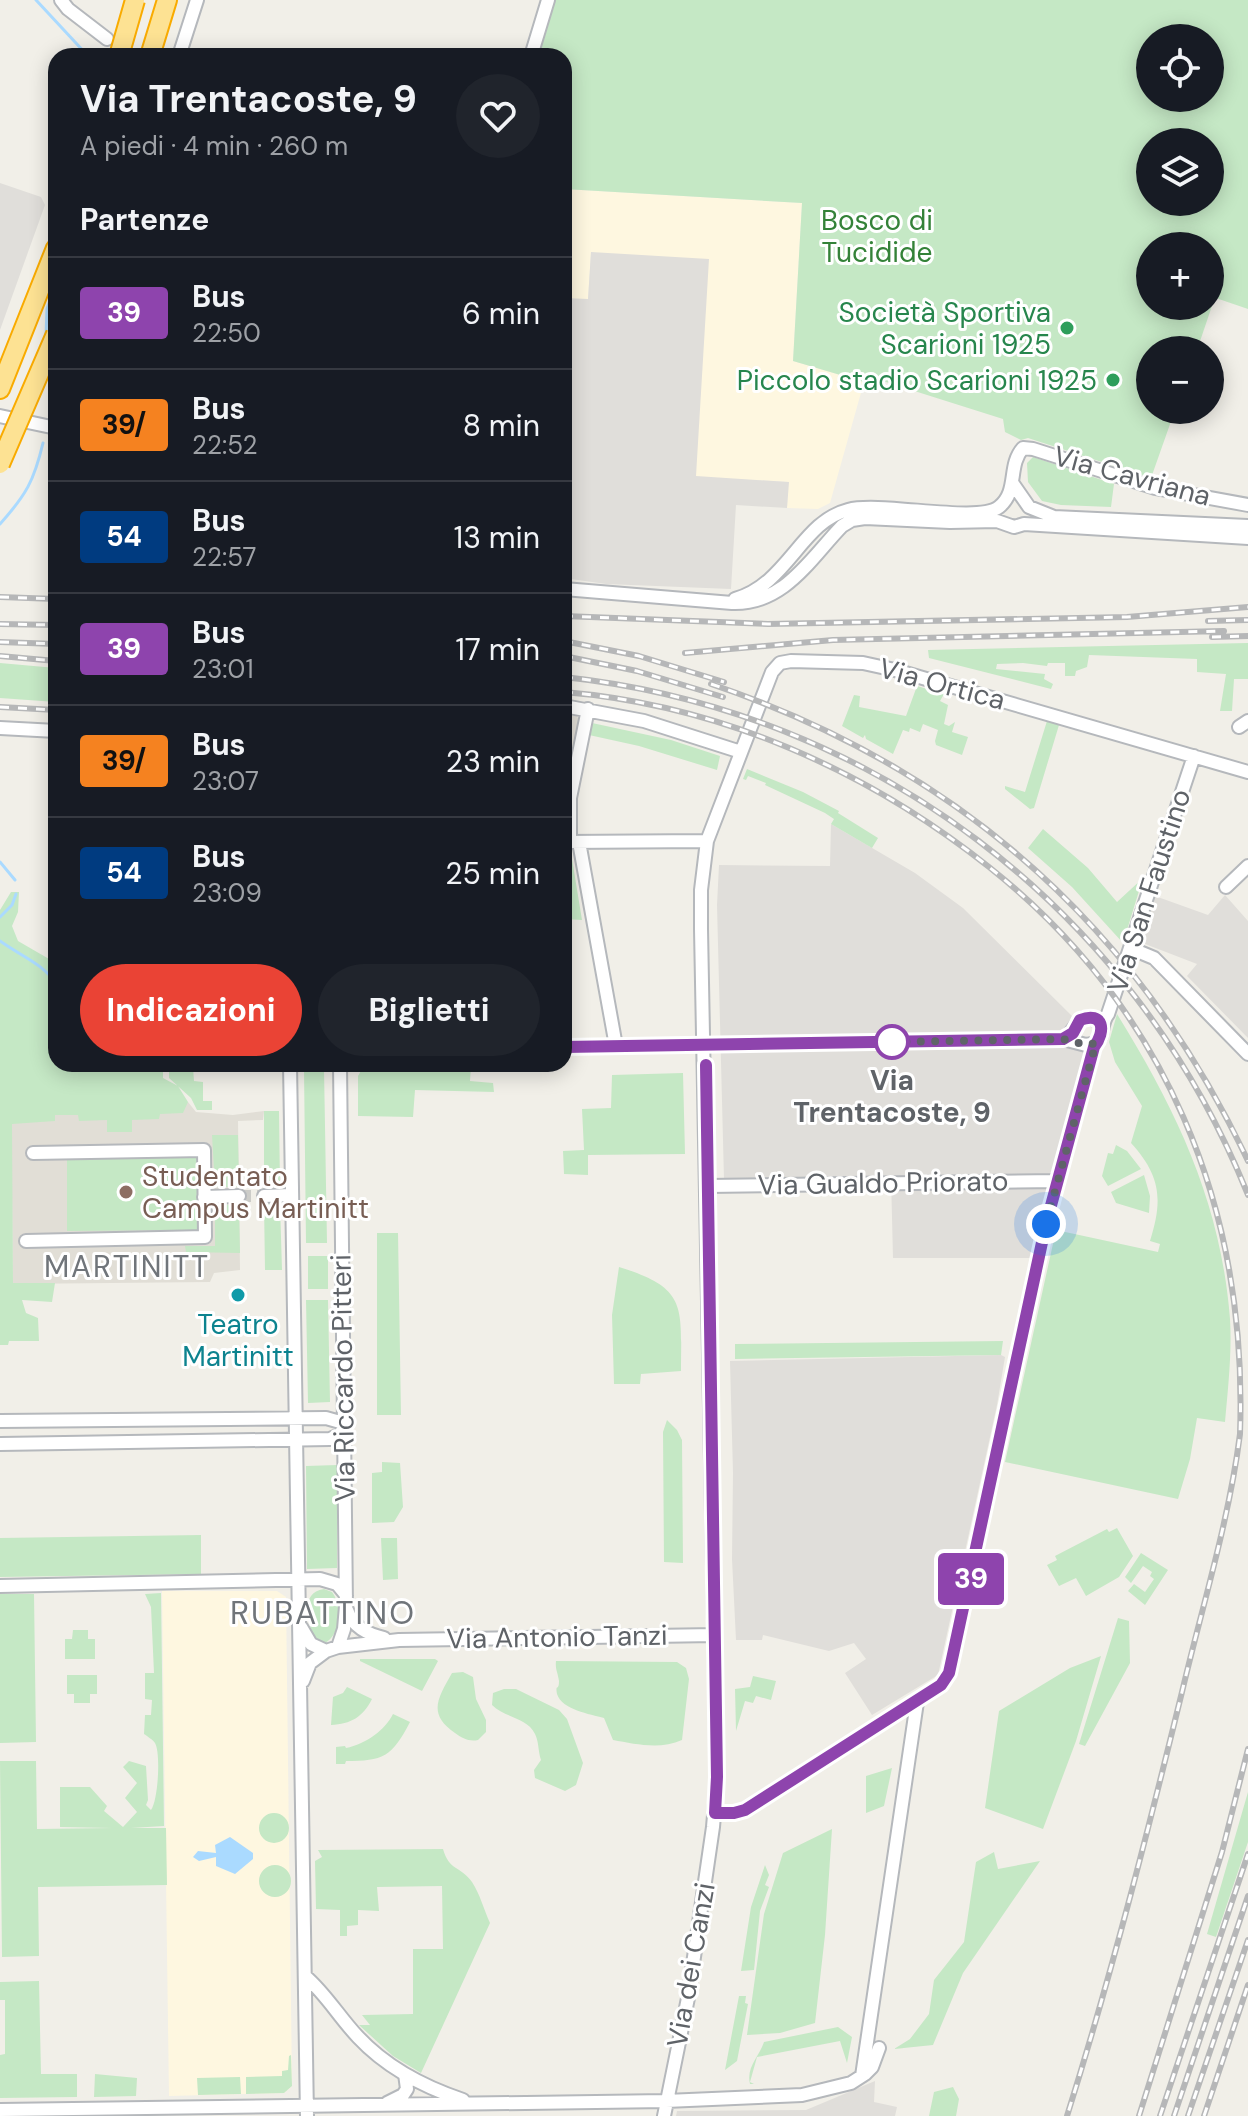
<!DOCTYPE html>
<html lang="it">
<head>
<meta charset="utf-8">
<style>
	body { margin:0; font-family:"DM Sans",sans-serif; background:#20242c; color:#f1f3f6; height:100vh; display:flex; flex-direction:column; font-size:30px; white-space:nowrap }
	* { box-sizing:border-box; margin:0 }
	p { font-size:26px; color:#9ea1a6 }
	.icon { flex:none; width:44px; height:44px; fill:none; stroke:currentColor; stroke-width:2; stroke-linecap:round; stroke-linejoin:round }
	.map { position:relative; flex:1; overflow:hidden }
	.sheet { position:absolute; left:48px; top:48px; width:524px; height:1024px; display:flex; flex-direction:column; background:#171b24; border-radius:24px; box-shadow:0 4px 20px #0003 }
	.sheet>* { flex:none }
	.badge { padding:0 16px; border-radius:6px; font-size:28px; line-height:52px }
	.fabs { position:absolute; left:1136px; top:24px; display:grid; gap:16px }
	.fabs a { display:grid; place-items:center; width:88px; height:88px; border-radius:50%; background:#171b24; box-shadow:0 4px 20px #0003; font-size:40px }
	.you { position:absolute; width:40px; height:40px; margin:-20px; border:6px solid #fff; border-radius:50%; background:#1a73e8; box-shadow:0 0 0 12px #1a73e833 }
	.map>.badge { position:absolute; translate:-50% -50%; box-shadow:0 0 0 4px #fff }
	h2 { padding:0 32px; font-size:30px; line-height:72px }
	.round { display:grid; place-items:center; flex:none; width:84px; height:84px; border-radius:42px; background:#20242c }
	.headline { display:flex; align-items:center; justify-content:space-between; height:136px; padding:0 32px }
	h1 { font-size:38px; font-weight:700; line-height:60px }
	.primary-button { display:flex; gap:16px; margin-top:auto; padding:16px 32px }
	.primary-button a { flex:1; height:92px; border-radius:48px; background:#ea4335; color:#fff; font-size:32px; font-weight:700; line-height:92px; text-align:center }
	.primary-button a+a { background:#20242c; color:#f1f3f6 }
	ul { padding:0; list-style:none }
	li { display:flex; align-items:center; gap:24px; height:112px; padding:0 32px; border-top:2px solid #363941 }
	li div { flex:1 }
	li b { display:block; font-size:30px }
	li em { font-style:normal }
	li .badge { min-width:88px; font-weight:700; text-align:center }
	.map>svg:first-child { display:block }
	.commercial { fill:#fef7e0 }
	.industrial { fill:#e0deda }
	.education { fill:#e1ded6 }
	.green { fill:#c5e8c5; fill-rule:evenodd }
	.water { fill:#aadaff }
	.lines { fill:none; stroke-linecap:round; stroke-linejoin:round }
	.stream { stroke:#aadaff; stroke-width:3 }
	.minor-tunnel { stroke:#ccccc8; stroke-width:12; stroke-dasharray:12 6; stroke-linecap:butt }
	.minor-casing { stroke:#b5b8bc; stroke-width:16 }
	.highway-casing { stroke:#f9ab00; stroke-width:22 }
	.minor { stroke:#fff; stroke-width:12 }
	.highway { stroke:#fde293; stroke-width:18 }
	.rail-casing { stroke:#b6b7b8; stroke-width:6 }
	.rail { stroke:#fff; stroke-width:3; stroke-dasharray:9; stroke-linecap:butt }
	.highway-bridge-casing { stroke:#f9ab00; stroke-width:22; stroke-linecap:butt }
	.highway-bridge { stroke:#fde293; stroke-width:18 }
	.line-casing { stroke:#fff; stroke-width:18 }
	.line { stroke:#8e44ad; stroke-width:12 }
	.walk { stroke:#5f6368; stroke-width:8; stroke-dasharray:0 14.4 }
	.leisure-dot { fill:#2e9e5b; stroke:#fff; stroke-width:3 }
	.stop-dot { fill:#fff; stroke:#8e44ad; stroke-width:4 }
	.education-dot { fill:#8d6e63; stroke:#fff; stroke-width:3 }
	.culture-dot { fill:#0f9aa8; stroke:#fff; stroke-width:3 }
	.labels { text-anchor:middle; dominant-baseline:central; stroke-width:6; stroke-linejoin:round; paint-order:stroke }
	.park-label { font-size:28px; fill:#348238; stroke:#fff }
	.leisure-label { font-size:28px; fill:#27864d; stroke:#fff; text-anchor:end }
	.street-label { font-size:28px; fill:#5f6368; stroke:#fff }
	.stop-label { font-size:28px; font-weight:bold; fill:#5f6368; stroke:#fff }
	.education-label { font-size:28px; fill:#785e54; stroke:#fff; text-anchor:start }
	.culture-label { font-size:28px; fill:#0d838f; stroke:#fff }
	.neighbourhood-label { font-size:30px; letter-spacing:2px; fill:#70757a; stroke:#fff }
	.quarter-label { font-size:32px; letter-spacing:2px; fill:#70757a; stroke:#fff }
</style>
</head>
<body>
<div class="map">
<svg width="1248" height="2116" viewBox="0 0 1248 2116">
	<rect width="100%" height="100%" fill="#f1efe8"/>
	<path class="commercial" d="M564,189L802,203L793,361L864,382L830,503L818,509L787,508L788,482L696,477L591,252L588,300L564,298Z
		M162,1591H277L286,1597L292,2086L284,2093L169,2096Z"/>
	<path class="industrial" d="M0,183L41,197L45,205L0,330Z
		M591,252L709,259L696,476L789,482L787,508L736,505L731,589L606,584L564,578V298L588,299Z
		M831,824L915,873L963,908L1072,1016L1068,1028L1086,1056L1044,1203L1031,1258H893L891,1177L724,1179L717,905L719,865L830,866Z
		M1225,895L1248,921V1038L1187,976L1197,964L1140,942L1155,896L1208,915Z
		M1001,1355L1005,1357L997,1405L938,1675L872,1715L845,1673L866,1659L854,1643L829,1651L763,1635L762,1640H736L732,1559L733,1473L730,1361Z
		M875,2081L874,2102L897,2107L895,2116H676L677,2111L806,2110Z"/>
	<path class="education" d="M564,713L576,715L581,722L564,794Z
		M188,1102L196,1112L233,1115L264,1111L263,1120L238,1121L240,1270L214,1273L210,1282L13,1284L11,1106Z"/>
	<path class="green" d="M551,0H1248V309L1210,296V246H1150V276H1148L1150,278V306H1210V302L1213,303L1197,350H1150V410H1175L1151,478L1028,438L1021,440L1005,432L1003,419L867,376L864,382L793,361L802,203L564,189V56H534ZM1150,38H1210V98H1150ZM1150,142H1210V202H1150Z
		M1033,457L1114,484L1111,507L1061,505L1042,501L1028,482L1027,463Z
		M1248,643V679H1234L1232,711H1220L1226,674L1197,672V659L1089,655L1087,667L1076,671L1075,676H1065V663H1048L1047,666L1023,663L997,664L996,669L1045,674L1044,679L1053,684L1051,689L929,658L928,650Z
		M0,663L56,668V702L0,698Z
		M917,686L944,694L940,701L948,705L944,724L949,726L955,722L952,732L968,737L962,755L936,745L935,741L938,730L923,724L920,732L910,728L909,732L903,730L893,754L866,739L865,735L863,738L842,726L854,695L860,696L859,707L906,716Z
		M1047,721L1059,725L1034,808L1030,809L1005,789V786L1025,792Z
		M592,723L671,740L720,756L717,770L639,746L589,735Z
		M747,769L803,792L839,811L838,813L878,838L872,848L831,824L834,819L825,813L765,785L766,783L748,776L746,780L743,779Z
		M1043,829L1088,868L1117,902L1143,878L1123,943L1072,887L1028,848Z
		M564,859H572L582,920L564,919Z
		M11,892H19L18,912L12,926L18,941L56,963V1064H163V1078L178,1086L188,1102L183,1113L160,1114L159,1119L132,1120V1132H107V1120L79,1121L78,1115H55V1121L12,1124L13,1283H55L52,1302L22,1300L26,1313L38,1318L39,1341H9L8,1345H0V910Z
		M1117,1014C1177,1111 1221,1203 1230,1319C1232,1353 1228,1388 1225,1422L1197,1418L1190,1459L1178,1499L1005,1462L1056,1230L1158,1252L1160,1244L1150,1241C1163,1200 1161,1176 1131,1143L1142,1106L1115,1062L1109,1042Z
		M169,1066L193,1067L194,1081L203,1082V1101H212V1110H197L191,1098L169,1078Z
		M471,1066L470,1081L493,1083L494,1092L415,1090L413,1117L358,1116V1076L362,1069Z
		M324,1068L327,1243H306L304,1069Z
		M683,1073L685,1154L588,1155V1175L564,1174L563,1151L584,1150L582,1109L611,1108L612,1075Z
		M264,1111H279L280,1187H264Z
		M212,1135H238L239,1187H215Z
		M1116,1145L1127,1151L1141,1169L1108,1186L1102,1176L1108,1153L1113,1154Z
		M67,1158H197L198,1230L67,1231Z
		M1144,1175L1150,1196L1149,1213L1116,1203L1111,1192Z
		M264,1204H280L282,1270H265Z
		M215,1205H239L240,1253L186,1252L185,1246H215Z
		M377,1233H398L401,1415H377Z
		M308,1256H328V1289H308Z
		M619,1267C688,1288 681,1307 681,1371L641,1374L640,1384H614L612,1315Z
		M306,1300H328L330,1402L308,1403Z
		M1003,1341L1001,1355L735,1359V1344Z
		M667,1420L677,1430L682,1440L683,1563L664,1562L663,1432Z
		M382,1462L400,1463L403,1507L394,1522L372,1523V1473L382,1472Z
		M337,1465V1568L307,1569L306,1466Z
		M1117,1528L1133,1556L1119,1577L1086,1596L1076,1578L1059,1586L1047,1565L1057,1560L1055,1556L1107,1529L1109,1532Z
		M201,1535V1574L0,1577V1538Z
		M381,1538H397L398,1579L383,1580Z
		M1141,1553L1168,1570L1145,1605L1128,1591L1134,1584L1145,1592L1154,1579L1150,1576L1152,1572L1143,1566L1131,1583L1125,1577Z
		M324,1589L332,1592C343,1606 341,1637 323,1644L313,1638C309,1620 299,1593 324,1589Z
		M161,1593L164,1826L131,1828H166L167,1885L38,1887L39,1956L2,1957L0,1761H36L37,1829L112,1828L60,1827V1787H90L107,1806L104,1811L123,1827L137,1812L125,1798L137,1783L123,1767L129,1761L146,1766L148,1800L146,1805L151,1810C158,1801 161,1753 155,1743C153,1740 147,1736 144,1734L145,1715H151L152,1700L145,1699V1673H154L151,1607L145,1594Z
		M0,1594H34L36,1742L0,1743Z
		M1118,1618L1129,1621L1130,1663L1085,1746L1079,1744Z
		M73,1630H88V1639H95V1659H65V1639H72Z
		M1101,1656L1076,1741L1043,1829L985,1808L999,1711L1070,1668Z
		M360,1659H435L438,1661L422,1691L360,1661Z
		M556,1661L677,1662L686,1668L689,1679L682,1740C660,1750 635,1744 613,1740L604,1718C590,1714 562,1710 557,1694C555,1683 559,1692 559,1681C558,1673 555,1669 556,1661Z
		M463,1672L473,1677L476,1699L486,1720V1732L478,1740C469,1742 462,1738 455,1733C427,1714 438,1698 452,1673Z
		M67,1675H97V1694H90V1703H74V1694H67Z
		M753,1676L776,1681L771,1700L756,1696L753,1703L745,1701L736,1731L735,1689L750,1687Z
		M347,1687L372,1699C363,1717 351,1724 331,1725L333,1697L343,1693Z
		M504,1689H516L559,1710L567,1719L583,1763L576,1785L565,1791L535,1778L534,1770L541,1760C538,1751 539,1742 535,1734C527,1717 505,1718 492,1705L493,1693Z
		M393,1714L410,1722C392,1757 383,1761 346,1761L345,1764H336V1747L345,1746L346,1748C366,1744 385,1730 393,1714Z
		M892,1768L884,1806L866,1813V1776Z
		M1248,1792V1842L1216,1937L1207,1934Z
		M259 1828a15 15 0 1 1 30 0a15 15 0 1 1-30 0Z
		M832,1829L825,1935L815,2023L780,2033L747,2035L764,1914L783,1853Z
		M443,1849C449,1871 461,1866 472,1882C480,1894 484,1910 490,1923L421,2073L393,2056L359,2025H370L362,2015L413,2014V1949H443L442,1886L377,1887L379,1911L358,1910V1925L347,1926V1936H340V1910L316,1909L315,1861L322,1857L318,1850Z
		M994,1852L998,1869L1040,1861L963,1973L933,2045L894,2049L910,2039L929,2014L934,1980L964,1942L976,1862Z
		M765,1865L769,1875L765,1885L769,1887L760,1911L754,1970L741,1971L751,1907Z
		M259 1881a16 16 0 1 1 32 0a16 16 0 1 1-32 0Z
		M39,1981L41,2074H77V2097L0,2098V2055L5,2054V2000H0V1982Z
		M739,1996H746L745,2003L748,2004L737,2061L725,2070Z
		M838,2027L852,2037L847,2063L840,2041L757,2057L750,2082L754,2084H750C746,2067 759,2057 764,2042Z
		M291,2055L292,2086L284,2093L246,2094V2077L282,2076V2071L288,2070L289,2056Z
		M95,2074L137,2078L136,2096L94,2097Z
		M240,2077L241,2094L198,2095L197,2078Z
		M953,2087L959,2099L956,2116H929L934,2092Z"/>
	<path class="water" d="M230,1837L253,1853V1859L235,1874L216,1866V1857L199,1861L193,1857L198,1851L216,1853L215,1845Z"/>
	<g class="lines">
		<path class="stream" d="M36,0L88,56
			M46,336L47,309L56,284
			M0,524C26,495 34,481 43,443
			M0,862L15,880
			M0,917L12,905L16,894
			M0,941C19,955 44,964 56,984"/>
		<path class="minor-tunnel" d="M239,1196H264"/>
		<g class="minor-casing">
			<path id="minor" d="M61,0L68,9L107,39
				M179,56L197,0
				M531,56L548,0
				M0,416L56,428
				M1013,484L1029,507L1054,517L1248,526
				M564,589L732,603C784,605 810,559 842,526L852,520L865,518L950,522L997,521L1014,527L1024,524L1248,538
				M735,599C788,584 801,522 848,510C881,501 978,524 999,507C1019,491 1007,466 1023,448L1033,449L1155,488L1248,505
				M564,706L644,721L741,752
				M1239,727L1248,721
				M0,728L56,731
				M564,842L707,841
				M570,842V798L588,709
				M579,842L616,1046
				M1226,887L1248,866
				M1130,948L1154,958L1248,1054
				M1063,1039C1074,1033 1074,1023 1084,1018L1095,1019L1102,1026
				M564,1047L1063,1039L1086,1045L1096,1043
				M290,1064L307,2116
				M708,1186L1058,1181
				M264,1196L292,1195
				M204,1197L239,1196
				M26,1241L205,1237L204,1150L33,1153
				M0,1421L326,1418L340,1422L345,1427
				M0,1444L330,1439L339,1435L345,1427
				M0,1586L320,1579L337,1584L346,1595
				M347,1610C353,1627 367,1634 384,1638
				M301,1627L311,1644L326,1651
				M338,1647L344,1629L346,1606L340,1064
				M303,1681L310,1663L326,1651L338,1647L399,1640L715,1635
				M715,1813H734L745,1810L941,1685L949,1673L1046,1224L1095,1045C1105,1035 1100,1024 1108,1014L1194,756
				M305,1976C326,1994 339,2017 358,2037C386,2067 424,2087 463,2100
				M862,2076L917,1702
				M387,2103L403,2095L407,2089L405,2074
				M0,2110L666,2101L802,2095L851,2083L865,2074L872,2067L879,2048
				M664,2116L688,1998L713,1827L717,1780L701,929V890L707,841L772,672L780,663L791,661L863,663L895,670L1248,772"/>
		</g>
		<g class="highway-casing">
			<path id="highway" d="M150,56L167,0
				M0,389L56,248"/>
		</g>
		<use href="#minor" class="minor"/>
		<use href="#highway" class="highway"/>
		<g class="rail-casing">
			<path id="rail" d="M0,597L56,599
				M564,616L768,624L1127,617L1248,607
				M1208,621L1248,620
				M0,624L56,625
				M1212,637L1248,636
				M564,641L639,656L724,682
				M0,642L56,644
				M685,653L833,640L1224,631
				M0,656L56,661
				M564,656L637,671L723,697
				M564,677C872,710 1133,908 1248,1195
				M711,684C957,767 1137,926 1248,1161
				M564,692C720,705 867,770 989,867C1165,1007 1248,1206 1240,1434C1229,1521 1202,1607 1182,1692C1147,1835 1111,1976 1067,2116
				M0,707L56,710
				M1139,2116L1222,1852L1248,1749
				M1160,2116L1248,1854
				M1174,2116L1248,1896
				M1188,2116L1248,1940
				M1204,2116L1248,1985"/>
		</g>
		<use href="#rail" class="rail"/>
		<g class="highway-bridge-casing">
			<path id="highway-bridge" d="M119,56L135,0
				M0,464L56,334"/>
		</g>
		<use href="#highway-bridge" class="highway-bridge"/>
	</g>
	<g class="lines">
		<g class="line-casing">
			<path id="line" d="M564,1047L1063,1039L1073,1033L1080,1020C1104,1011 1106,1031 1094,1047L1046,1224L949,1673L941,1685L745,1810L734,1813H715L717,1777L706,1065"/>
		</g>
		<use href="#line" class="line"/>
		<path class="walk" d="M892,1042L1063,1039L1086,1045L1096,1043L1046,1224"/>
	</g>
	<g class="leisure-dot">
		<circle cx="1067" cy="328" r="8"/>
		<circle cx="1113" cy="380" r="8"/>
	</g>
	<circle class="stop-dot" cx="892" cy="1042" r="16"/>
	<circle class="education-dot" cx="126" cy="1192" r="8"/>
	<circle class="culture-dot" cx="238" cy="1295" r="8"/>
	<g class="labels">
		<g class="park-label">
			<text x="877" y="220">Bosco di<tspan x="877" dy="32">Tucidide</tspan></text>
		</g>
		<g class="leisure-label">
			<text x="1051" y="312">Società Sportiva<tspan x="1051" dy="32">Scarioni 1925</tspan></text>
			<text x="1097" y="380">Piccolo stadio Scarioni 1925</text>
		</g>
		<g class="street-label">
			<text transform="translate(1132 476) rotate(15)">Via Cavriana</text>
			<text transform="translate(942 684) rotate(15)">Via Ortica</text>
			<text transform="translate(1149 891) rotate(-72)">Via San Faustino</text>
			<text transform="translate(883 1183) rotate(-1)">Via Gualdo Priorato</text>
			<text transform="translate(343 1378) rotate(-91)">Via Riccardo Pitteri</text>
			<text transform="translate(557 1637) rotate(-1)">Via Antonio Tanzi</text>
			<text transform="translate(691 1965) rotate(-80)">Via dei Canzi</text>
		</g>
		<g class="stop-label">
			<text x="892" y="1080">Via<tspan x="892" dy="32">Trentacoste, 9</tspan></text>
		</g>
		<g class="education-label">
			<text x="142" y="1176">Studentato<tspan x="142" dy="32">Campus Martinitt</tspan></text>
		</g>
		<g class="culture-label">
			<text x="238" y="1324">Teatro<tspan x="238" dy="32">Martinitt</tspan></text>
		</g>
		<g class="neighbourhood-label">
			<text x="127" y="1266">MARTINITT</text>
		</g>
		<g class="quarter-label">
			<text x="323" y="1613">RUBATTINO</text>
		</g>
	</g>
</svg>
<div class="fabs">
<a><svg class="icon" aria-label="locate" viewBox="0 0 24 24"><circle cx="12" cy="12" r="6"/><path d="M12 2v4M12 18v4M2 12h4M18 12h4"/></svg></a>
<a><svg class="icon" aria-label="layers" viewBox="0 0 24 24"><path d="M12 4l9 5-9 5-9-5zM3 14l9 5 9-5"/></svg></a>
<a>+</a>
<a>−</a>
</div>
<div class="you" style="left:1046px;top:1224px"></div>
<b class="badge" style="left:971px;top:1579px;background:#8e44ad;color:#fff">39</b>
<section class="sheet">
<div class="headline"><div><h1>Via Trentacoste, 9</h1><p>A piedi · 4 min · 260 m</p></div><a class="round"><svg class="icon" aria-label="heart" viewBox="0 0 24 24"><path d="M12 20l-8-8c-3-5 5-10 8-4 3-6 11-1 8 4z"/></svg></a></div>
<h2>Partenze</h2>
<ul>
<li><span class="badge" style="background:#8e44ad;color:#fff">39</span><div><b>Bus</b><p>22:50</p></div><em>6 min</em></li>
<li><span class="badge" style="background:#f58220;color:#111">39/</span><div><b>Bus</b><p>22:52</p></div><em>8 min</em></li>
<li><span class="badge" style="background:#003b80;color:#fff">54</span><div><b>Bus</b><p>22:57</p></div><em>13 min</em></li>
<li><span class="badge" style="background:#8e44ad;color:#fff">39</span><div><b>Bus</b><p>23:01</p></div><em>17 min</em></li>
<li><span class="badge" style="background:#f58220;color:#111">39/</span><div><b>Bus</b><p>23:07</p></div><em>23 min</em></li>
<li><span class="badge" style="background:#003b80;color:#fff">54</span><div><b>Bus</b><p>23:09</p></div><em>25 min</em></li>
</ul>
<div class="primary-button"><a>Indicazioni</a><a>Biglietti</a></div>
</section>
</div>
</body>
</html>
